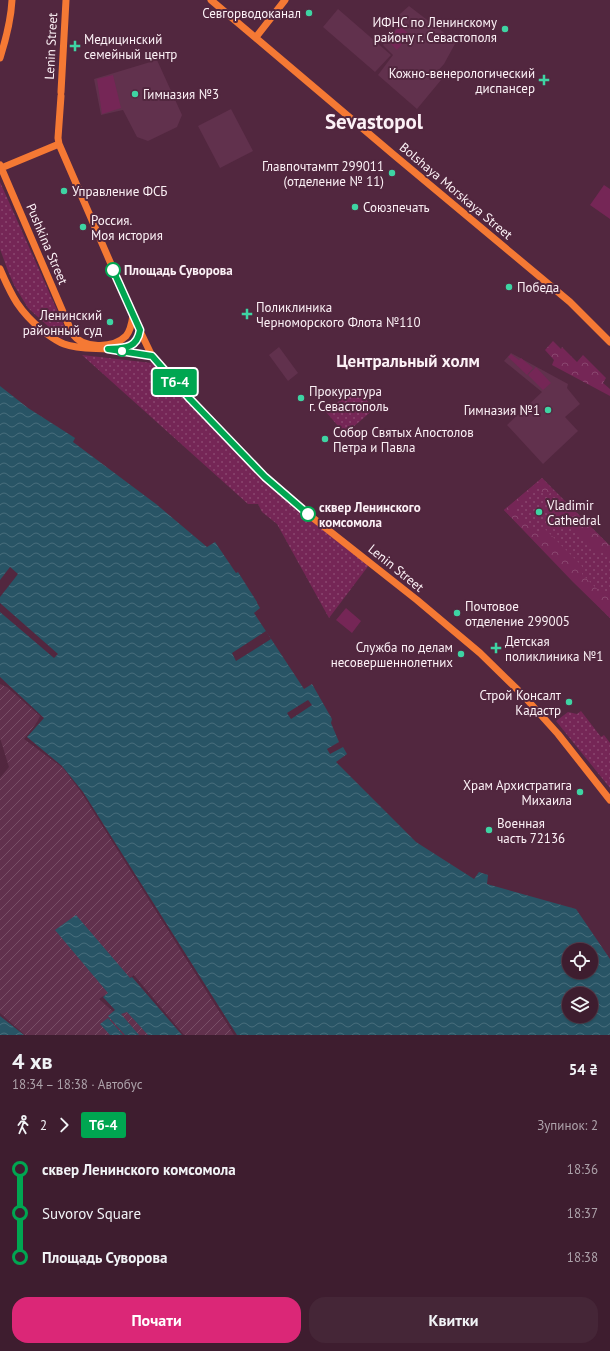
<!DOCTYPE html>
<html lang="uk">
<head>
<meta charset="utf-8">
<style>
	body { margin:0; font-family:"PT Sans",sans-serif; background:#452637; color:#f1f3f6; height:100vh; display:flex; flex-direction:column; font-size:15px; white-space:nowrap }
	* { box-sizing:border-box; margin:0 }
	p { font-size:13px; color:#ada2aa }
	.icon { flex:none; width:22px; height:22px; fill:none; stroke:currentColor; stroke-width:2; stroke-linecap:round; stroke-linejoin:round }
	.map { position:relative; height:1035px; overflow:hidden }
	.panel { display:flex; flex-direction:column; background:#3e1d2f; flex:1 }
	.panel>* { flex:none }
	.badge { padding:0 8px; border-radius:3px; font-size:14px; line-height:26px }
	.tools { position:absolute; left:562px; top:943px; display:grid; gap:8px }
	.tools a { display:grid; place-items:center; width:36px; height:36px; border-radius:50%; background:#3e1d2f; box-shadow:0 1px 3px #0004,0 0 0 1px #573b4b; font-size:20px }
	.map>.badge { position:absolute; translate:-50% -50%; box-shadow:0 0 0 2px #fff }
	.legs { display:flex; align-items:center; gap:6px; height:44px; padding:0 12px; font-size:13px }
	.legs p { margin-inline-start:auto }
	.headline { display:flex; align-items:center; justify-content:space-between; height:68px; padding:0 12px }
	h1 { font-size:22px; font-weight:700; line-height:30px }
	.button { display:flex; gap:8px; margin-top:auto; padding:8px 12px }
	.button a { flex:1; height:46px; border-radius:16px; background:#db2777; color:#fff; font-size:16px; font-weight:700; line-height:46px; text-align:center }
	.button a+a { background:#452637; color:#f1f3f6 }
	ul { padding:0 12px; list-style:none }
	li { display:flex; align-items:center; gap:14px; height:44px; font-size:15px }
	li i { display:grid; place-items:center; width:6px; height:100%; margin:0 5px; background:currentColor }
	li i::after { content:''; width:10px; height:10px; margin:-5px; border:3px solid; border-radius:50%; background:#3e1d2f }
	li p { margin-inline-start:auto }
	li:first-child i { background:linear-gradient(#0000 50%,currentColor 0) }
	li:last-child i { background:linear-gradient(currentColor 50%,#0000 0) }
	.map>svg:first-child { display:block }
	.built { fill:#61314d }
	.industrial { fill:url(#industrial-furrows) }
	.grass { fill:url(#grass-dots) }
	.forest { fill:url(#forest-crowns) }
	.garden { fill:#752656 }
	.water { fill:url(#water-waves); fill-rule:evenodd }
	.pier { fill:#52273f }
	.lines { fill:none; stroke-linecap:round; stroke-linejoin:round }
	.major { stroke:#f57934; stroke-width:7 }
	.line-1-casing { stroke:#fff; stroke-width:9 }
	.line-1 { stroke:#00a651; stroke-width:6 }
	.poi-dot { fill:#3ed4a3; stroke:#52273f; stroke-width:1.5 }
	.stop-1-dot { fill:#fff; stroke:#00a651; stroke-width:2 }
	.labels { text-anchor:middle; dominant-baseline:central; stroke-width:4; stroke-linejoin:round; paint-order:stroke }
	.poi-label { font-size:13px; fill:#fcf1f6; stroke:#52273f; text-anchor:start }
	.street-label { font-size:13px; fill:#fcf1f6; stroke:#52273f }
	.stop-label { font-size:13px; font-weight:bold; fill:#fcf1f6; stroke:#52273f; text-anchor:start }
	.district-label { font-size:17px; font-weight:bold; fill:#fcf1f6; stroke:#52273f }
	.town-label { font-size:21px; font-weight:bold; fill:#fcf1f6; stroke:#52273f }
</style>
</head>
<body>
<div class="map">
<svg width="610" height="1035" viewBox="0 0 610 1035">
	<defs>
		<pattern id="industrial-furrows" width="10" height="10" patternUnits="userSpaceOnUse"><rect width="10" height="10" fill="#61314d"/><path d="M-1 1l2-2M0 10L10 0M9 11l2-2" fill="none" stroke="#794f67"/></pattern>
		<pattern id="grass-dots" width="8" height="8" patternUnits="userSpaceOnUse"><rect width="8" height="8" fill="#752656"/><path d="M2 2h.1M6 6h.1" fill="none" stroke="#8a466f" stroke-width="1.8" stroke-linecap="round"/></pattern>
		<pattern id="forest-crowns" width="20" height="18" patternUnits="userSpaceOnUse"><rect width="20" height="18" fill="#752656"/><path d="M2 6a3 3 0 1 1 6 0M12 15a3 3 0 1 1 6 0" fill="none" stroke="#8a466f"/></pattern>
		<pattern id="water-waves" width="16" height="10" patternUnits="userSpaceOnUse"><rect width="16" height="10" fill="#285465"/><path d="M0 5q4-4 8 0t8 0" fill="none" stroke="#486d7c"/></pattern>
	</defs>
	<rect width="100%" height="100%" fill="#52273f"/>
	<path class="built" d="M409,6L456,42L444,64L435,74L441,80L417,109L378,75L393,55L383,45L398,26L392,21Z
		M338,9L391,55L375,72L323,27Z
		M157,60L182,115L177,127L148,141L137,137L123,110L101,115L94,79Z
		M231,109L253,151L220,168L198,126Z
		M279,347L298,373L288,381L269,355Z
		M511,353L568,384L567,388L580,404L565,417L578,431L543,464L507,425L542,392L504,361Z"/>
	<path class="industrial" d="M0,684L7,687L40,716L37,722L24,739L63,768L81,792L234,1035H184L134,975L99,999L117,1015L126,1009L150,1035H25L0,1013V778L9,767L0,738Z"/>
	<path class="grass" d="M0,182L66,330L67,334L62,338L60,337L28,308L14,285L8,271L0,249Z
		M82,355L152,363L211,426L293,507L369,565L329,618L277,524L262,512L258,504H248Z
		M356,387L374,409L345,434L326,412Z
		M542,478L610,546V618L504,510Z
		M581,711L601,737L604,735L610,743V788L556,721L568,712L577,714Z"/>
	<path class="forest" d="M553,341L561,349L562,347L577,362L583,355L606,378L603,383L610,389V396L552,365L554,360L545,350Z
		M542,478L553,490L546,497L537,486L514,511L538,534L544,528L582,566V574L600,592L610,593V618L573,582L504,510Z
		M560,497L610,546V558L605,553L596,551L558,514L561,510L553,503Z"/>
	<path class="garden" d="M400,26L410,35L397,50L387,40Z
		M113,75L121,108L102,114L97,79Z
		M604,185L610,189V219L590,205Z
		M511,354L519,360L521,358L533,368L527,375L508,357Z
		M536,367L551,383L543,390L528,375Z
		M346,608L361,621L352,633L336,620Z"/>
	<path class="water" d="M0,386L28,408L75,438L73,442L156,504L207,547L215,542L236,573L238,572L257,602V603L260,608L254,613L304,689L312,684L332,719L331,723L339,742L327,749L330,754L343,747L347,754L336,762L416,842L474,879L479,872L488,875L487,884L576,909L610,959V1035H237L83,792L62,766L27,737L44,718L0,677ZM569,950H591V972H569ZM569,994H591V1016H569Z
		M76,915L130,978L132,977L182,1035H148L127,1012L121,1014L139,1035H125L108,1016L115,1010L103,997L108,993L55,930Z
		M0,1016L24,1035H0Z
		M108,1018L123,1035H110L100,1024Z"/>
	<path class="pier" d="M10,567L18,574L0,597V580Z
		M0,603L58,654L54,658L0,612Z
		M266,631L271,639L236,661L232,653Z
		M308,700L312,705L291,719L287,713Z"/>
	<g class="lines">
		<path class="major" d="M211,0L394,155L570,302L610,342
			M256,37L285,0
			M0,58C6,39 11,20 12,0
			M61,92L66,0
			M61,96L58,138L59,144L140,331L152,356L158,363L190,399L265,477L294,503L417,600L480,653L521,693L558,734L610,800
			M0,165L72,333C82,349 113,349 126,336C131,330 132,322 133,315
			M1,168L59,144
			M0,269C12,297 19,311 43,331C50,336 56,341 64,344C77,349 93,348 107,349C122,350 137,353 152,356
			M119,349C132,347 137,344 140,331"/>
	</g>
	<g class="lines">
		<g class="line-1-casing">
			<path id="line-1" d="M113,270L140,330C137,349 124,348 108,349L152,356L190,399L265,477L308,514"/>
		</g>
		<use href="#line-1" class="line-1"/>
	</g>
	<g class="poi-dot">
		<circle cx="309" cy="13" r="4"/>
		<circle cx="505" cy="29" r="4"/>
		<path d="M73 40h4v4h4v4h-4v4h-4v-4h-4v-4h4z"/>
		<path d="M542 74h4v4h4v4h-4v4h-4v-4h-4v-4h4z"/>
		<circle cx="135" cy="94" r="4"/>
		<circle cx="392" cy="173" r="4"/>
		<circle cx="64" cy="191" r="4"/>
		<circle cx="355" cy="207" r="4"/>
		<circle cx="83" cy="227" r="4"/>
		<circle cx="509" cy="287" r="4"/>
		<path d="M245 308h4v4h4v4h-4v4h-4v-4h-4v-4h4z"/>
		<circle cx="110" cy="322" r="4"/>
		<circle cx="301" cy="398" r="4"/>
		<circle cx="548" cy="410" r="4"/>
		<circle cx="325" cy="439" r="4"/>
		<circle cx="539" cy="512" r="4"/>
		<circle cx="457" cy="613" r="4"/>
		<path d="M494 642h4v4h4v4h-4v4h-4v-4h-4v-4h4z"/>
		<circle cx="461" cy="654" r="4"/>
		<circle cx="569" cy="702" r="4"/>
		<circle cx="580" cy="792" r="4"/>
		<circle cx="489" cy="830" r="4"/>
	</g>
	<g class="stop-1-dot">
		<circle cx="113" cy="270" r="7"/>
		<circle cx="122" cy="351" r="5"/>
		<circle cx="308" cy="514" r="7"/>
	</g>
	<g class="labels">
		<g class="poi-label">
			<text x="301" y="13" text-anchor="end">Севгорводоканал</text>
			<text x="497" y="22" text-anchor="end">ИФНС по Ленинскому<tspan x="497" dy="15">району г. Севастополя</tspan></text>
			<text x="84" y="39">Медицинский<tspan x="84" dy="15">семейный центр</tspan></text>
			<text x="535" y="73" text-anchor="end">Кожно-венерологический<tspan x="535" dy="15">диспансер</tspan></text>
			<text x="143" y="94">Гимназия №3</text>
			<text x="384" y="166" text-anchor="end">Главпочтампт 299011<tspan x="384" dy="15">(отделение № 11)</tspan></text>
			<text x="72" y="191">Управление ФСБ</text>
			<text x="363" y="207">Союзпечать</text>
			<text x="91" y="220">Россия.<tspan x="91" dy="15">Моя история</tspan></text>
			<text x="517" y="287">Победа</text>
			<text x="256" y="307">Поликлиника<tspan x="256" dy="15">Черноморского Флота №110</tspan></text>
			<text x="102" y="315" text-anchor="end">Ленинский<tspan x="102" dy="15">районный суд</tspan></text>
			<text x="309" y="391">Прокуратура<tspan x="309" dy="15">г. Севастополь</tspan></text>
			<text x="540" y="410" text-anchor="end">Гимназия №1</text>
			<text x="333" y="432">Собор Святых Апостолов<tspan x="333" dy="15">Петра и Павла</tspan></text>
			<text x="547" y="505">Vladimir<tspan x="547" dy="15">Cathedral</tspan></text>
			<text x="465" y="606">Почтовое<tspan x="465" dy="15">отделение 299005</tspan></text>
			<text x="505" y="641">Детская<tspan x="505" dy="15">поликлиника №1</tspan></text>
			<text x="453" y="647" text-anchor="end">Служба по делам<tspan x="453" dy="15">несовершеннолетних</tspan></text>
			<text x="561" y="695" text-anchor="end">Строй Консалт<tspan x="561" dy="15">Кадастр</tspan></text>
			<text x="572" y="785" text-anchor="end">Храм Архистратига<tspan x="572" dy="15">Михаила</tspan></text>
			<text x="497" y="823">Военная<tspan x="497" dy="15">часть 72136</tspan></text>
		</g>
		<g class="street-label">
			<text transform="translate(51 46) rotate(-87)">Lenin Street</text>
			<text transform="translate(456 191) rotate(40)">Bolshaya Morskaya Street</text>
			<text transform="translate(47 244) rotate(67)">Pushkina Street</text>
			<text transform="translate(396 568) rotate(39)">Lenin Street</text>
		</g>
		<g class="stop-label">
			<text x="124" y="270">Площадь Суворова</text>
			<text x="319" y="507">сквер Ленинского<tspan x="319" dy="15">комсомола</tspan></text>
		</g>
		<g class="district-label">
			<text x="408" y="361">Центральный холм</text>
		</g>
		<g class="town-label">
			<text x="374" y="121">Sevastopol</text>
		</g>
	</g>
</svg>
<div class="tools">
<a><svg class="icon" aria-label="locate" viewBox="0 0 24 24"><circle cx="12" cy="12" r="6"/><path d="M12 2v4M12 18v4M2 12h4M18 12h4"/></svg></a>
<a><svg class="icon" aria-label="layers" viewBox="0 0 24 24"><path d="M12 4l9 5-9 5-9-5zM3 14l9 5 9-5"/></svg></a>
</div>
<b class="badge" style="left:175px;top:382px;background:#00a651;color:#fff">Тб-4</b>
</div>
<section class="panel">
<div class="headline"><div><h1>4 хв</h1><p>18:34 – 18:38 · Автобус</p></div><b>54 ₴</b></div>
<div class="legs"><svg class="icon" aria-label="walk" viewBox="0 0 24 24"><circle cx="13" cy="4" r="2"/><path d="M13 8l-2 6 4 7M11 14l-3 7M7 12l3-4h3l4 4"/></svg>2<svg class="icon" aria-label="forward" viewBox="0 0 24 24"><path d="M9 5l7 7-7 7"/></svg><b class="badge" style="background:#00a651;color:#fff">Тб-4</b><p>Зупинок: 2</p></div>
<ul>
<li><i style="color:#00a651"></i><b>сквер Ленинского комсомола</b><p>18:36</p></li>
<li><i style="color:#00a651"></i><span>Suvorov Square</span><p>18:37</p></li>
<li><i style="color:#00a651"></i><b>Площадь Суворова</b><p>18:38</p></li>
</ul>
<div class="button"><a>Почати</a><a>Квитки</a></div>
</section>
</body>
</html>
